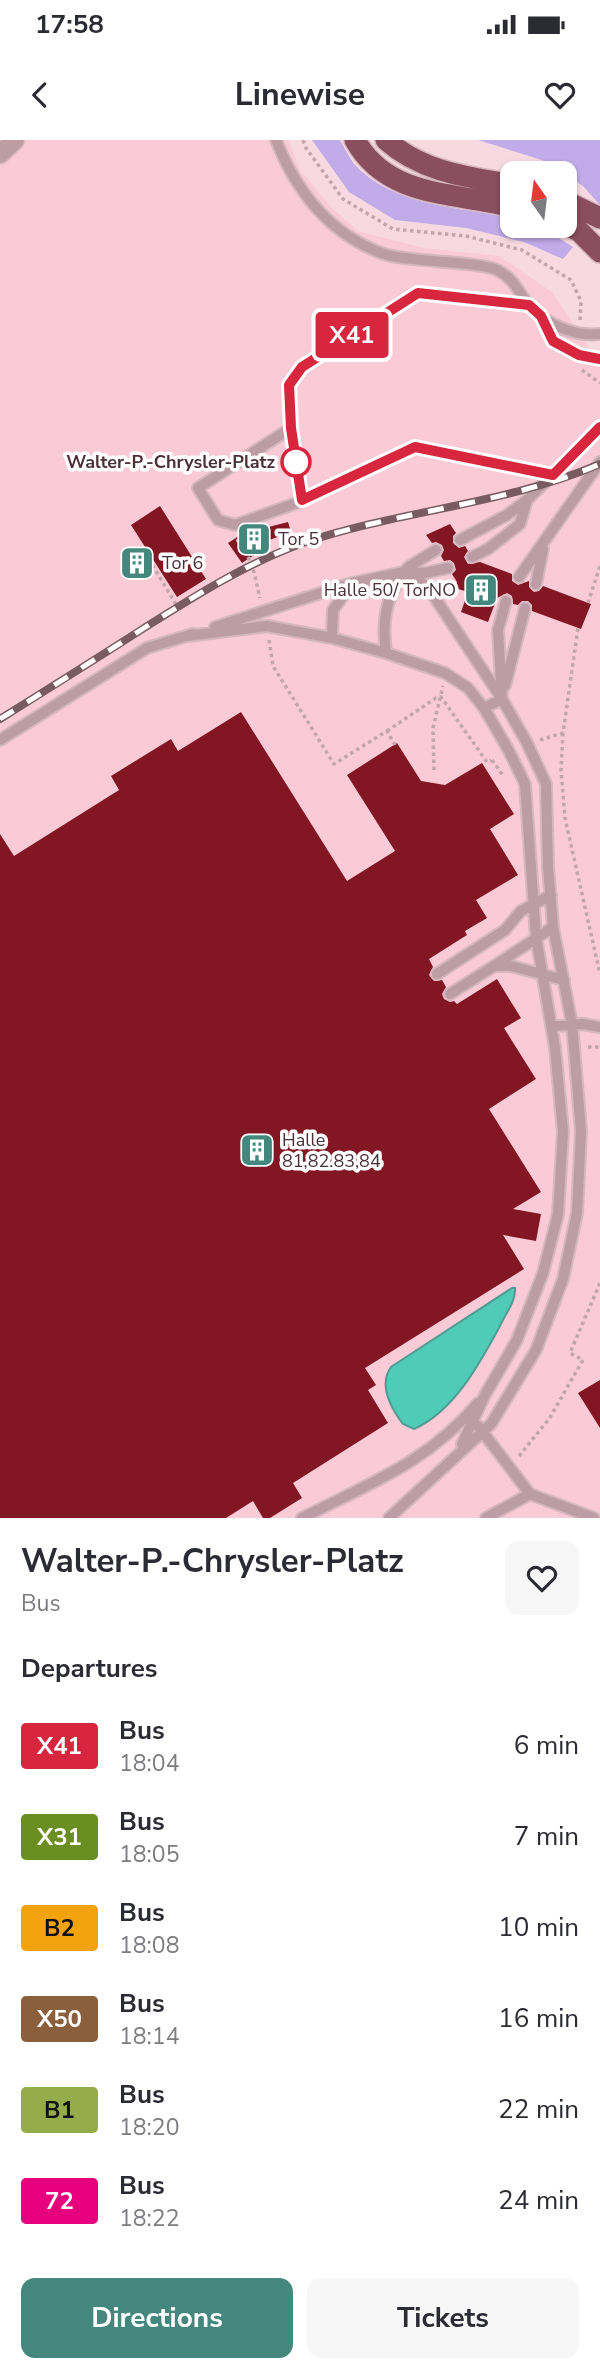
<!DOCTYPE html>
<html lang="en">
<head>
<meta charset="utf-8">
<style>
	body { margin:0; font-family:"Nunito Sans",sans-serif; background:#f7f7f7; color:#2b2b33; height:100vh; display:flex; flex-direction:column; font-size:26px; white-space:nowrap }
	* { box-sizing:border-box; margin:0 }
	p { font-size:23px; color:#7c7c81 }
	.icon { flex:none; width:38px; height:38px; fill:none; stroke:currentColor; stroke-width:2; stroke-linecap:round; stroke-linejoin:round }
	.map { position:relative; height:1378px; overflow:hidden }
	.details { display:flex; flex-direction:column; background:#fff; flex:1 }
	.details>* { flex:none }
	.badge { padding:0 14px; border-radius:5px; font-size:24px; line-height:46px }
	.needle { width:46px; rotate:346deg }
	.fabs { position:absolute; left:500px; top:21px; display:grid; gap:14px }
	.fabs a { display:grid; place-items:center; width:77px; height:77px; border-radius:14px; background:#fff; box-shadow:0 2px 5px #0004; font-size:35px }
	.map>.badge { position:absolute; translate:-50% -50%; box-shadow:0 0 0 4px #fff }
	h2 { padding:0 21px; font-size:26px; line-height:63px }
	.round { display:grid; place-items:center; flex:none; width:74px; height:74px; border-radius:14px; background:#f7f7f7 }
	.summary { display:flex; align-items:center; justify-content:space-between; height:119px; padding:0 21px }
	h1 { font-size:33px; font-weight:700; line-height:52px }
	.cta { display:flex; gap:14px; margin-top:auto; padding:14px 21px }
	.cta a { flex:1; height:80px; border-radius:14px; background:#44887d; color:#fff; font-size:28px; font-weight:700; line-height:80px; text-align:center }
	.cta a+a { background:#f7f7f7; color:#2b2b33 }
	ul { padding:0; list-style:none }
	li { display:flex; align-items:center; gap:21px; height:91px; padding:0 21px }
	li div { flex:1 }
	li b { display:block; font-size:26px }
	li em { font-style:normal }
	li .badge { min-width:77px; font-weight:700; text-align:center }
	.status { display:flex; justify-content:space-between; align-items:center; height:49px; padding:0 35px; background:#fff; direction:ltr }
	.status svg { height:19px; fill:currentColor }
	header { display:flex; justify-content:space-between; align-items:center; height:91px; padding:0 21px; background:#fff; font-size:32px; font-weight:700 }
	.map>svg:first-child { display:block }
	.built { fill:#facbd7 }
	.green { fill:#c2abe9 }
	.water { fill:#50cbb8; stroke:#4f9c92; stroke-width:2 }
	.building { fill:#821623 }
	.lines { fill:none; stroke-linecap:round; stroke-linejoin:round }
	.lane-casing { stroke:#d5b8bf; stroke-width:14 }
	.street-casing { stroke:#d5b8bf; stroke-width:21 }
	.highway-casing { stroke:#d5b8bf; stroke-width:24 }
	.path { stroke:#c2a6ad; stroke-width:3.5; stroke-dasharray:3.5 3.5; stroke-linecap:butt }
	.lane { stroke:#bc9da5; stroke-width:10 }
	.street { stroke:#bc9da5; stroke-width:18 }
	.highway { stroke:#894e60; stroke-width:21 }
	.rail-casing { stroke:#785b63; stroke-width:8 }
	.rail { stroke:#fff; stroke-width:5; stroke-dasharray:16; stroke-linecap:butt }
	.line-casing { stroke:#fff; stroke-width:16 }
	.line { stroke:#d7263d; stroke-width:10 }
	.stop-dot { fill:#fff; stroke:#d7263d; stroke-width:3.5 }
	.labels { text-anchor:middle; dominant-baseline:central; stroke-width:7; stroke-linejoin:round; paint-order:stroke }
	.stop-label { font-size:18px; font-weight:bold; fill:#4c3038; stroke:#fff; text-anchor:end }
	.poi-label { font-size:18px; fill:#4c3038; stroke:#fff; text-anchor:start }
</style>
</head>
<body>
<div class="status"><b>17:58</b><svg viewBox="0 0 49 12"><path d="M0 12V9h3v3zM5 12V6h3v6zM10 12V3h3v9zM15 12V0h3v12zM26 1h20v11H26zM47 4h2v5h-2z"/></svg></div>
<header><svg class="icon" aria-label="back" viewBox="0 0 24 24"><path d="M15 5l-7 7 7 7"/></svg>Linewise<svg class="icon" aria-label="heart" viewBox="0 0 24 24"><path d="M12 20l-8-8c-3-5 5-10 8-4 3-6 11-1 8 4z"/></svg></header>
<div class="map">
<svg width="600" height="1378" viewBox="0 0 600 1378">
	<rect width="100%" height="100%" fill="#f7dae1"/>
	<path class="built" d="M24,0H288L300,30L332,68L358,91L424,108L499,116L552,152L600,224V1378H0V23Z"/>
	<path class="green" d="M312,0H340C344,7 349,17 354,24C394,67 459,67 513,78V86H539L573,107L563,119L524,102L466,88L395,80L349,52Z
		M478,0H600V65L583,46L542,20Z"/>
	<path class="water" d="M512,1148H515C516,1161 506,1173 501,1184C481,1221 455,1271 414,1289L403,1284C391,1268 378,1245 391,1227Z"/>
	<path class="building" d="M160,366L206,439L177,457L131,385Z
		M288,382L291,392L256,405L254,415L242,423L228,403L242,394Z
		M450,384L456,393L453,396V403L459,408L465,406L468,411L464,417L468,424L480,422L512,434V441L518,445L529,441V447L534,452L539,451L543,446L591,464L581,489L532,471V465L528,461H522L518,465L513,464L512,456L507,453L497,458L488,482L461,472L468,452L455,448L457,442L452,434L456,430L454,423L450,420L444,421L441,416L444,410L442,405L436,402L432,403L426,395Z
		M241,572L347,741L395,711L347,635L397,603L421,641L445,645L482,623L514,674L490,689L518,735L476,760L487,778L465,791L467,795L429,819L433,827L429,835L434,841L442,840L446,847L442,854L444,859L450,862L454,861L457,864L497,839L521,878L504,888L536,939L489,969L541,1052L513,1069L541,1074L536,1101L503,1095L524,1129L365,1228L376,1245L368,1250L388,1283L293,1343L302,1358L270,1378H263L253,1361L226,1378H0V694L14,716L119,650L111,636L171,599L178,611Z
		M600,1240V1288L578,1253Z"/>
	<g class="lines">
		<g class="lane-casing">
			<path id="lane" d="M276,0C296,51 329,93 381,113C397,119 418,119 434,121C449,123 485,124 497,130C514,138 518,152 529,165C545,184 575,197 600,194
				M542,177C557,209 565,213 600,219
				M291,288L198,348L218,380L235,385L302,361L415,307L553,335
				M302,361L291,288L289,245L302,227L418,153L529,165
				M460,400L507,375L527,360L600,287
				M472,417L488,409L520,384L527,360
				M406,432L425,433L448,428
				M519,437L600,322
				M536,444L543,409
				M215,487L352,443L404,432L410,426L436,410
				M187,496L267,486L332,498L386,513L445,533L468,548L484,568L509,611L525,644L536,797L555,908L563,992L558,1074L543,1133L517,1200L485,1255L462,1304
				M332,498L333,470L352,443
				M386,513C382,480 385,460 404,432L427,446L502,559L527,603L546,644L548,727L553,787L572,884L581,991L577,1073L563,1139L536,1210L491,1284L389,1378
				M505,546L525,468
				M484,568L502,559L498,490L506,461
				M0,600L147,508L193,494
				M494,826L553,787
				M437,834L505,790L521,771L551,755
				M450,854L494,826H511L564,840
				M552,886L583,884L600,887
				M478,1286L530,1354L594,1378
				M302,1378C370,1343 427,1323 478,1263
				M486,1378L530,1354"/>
		</g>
		<g class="street-casing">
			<path id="street" d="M0,14L15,0"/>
		</g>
		<g class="highway-casing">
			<path id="highway" d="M355,0C388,59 456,52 513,67
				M386,0C422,32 467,37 513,45
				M565,61L600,78
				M565,84L579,91L600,112"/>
		</g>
		<path class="path" d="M303,0L306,8L343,59L393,89L466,96L522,110L571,140L581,161L580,181
			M582,230L600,243
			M237,399L252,424L260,458
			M133,426L147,416L177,466L251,422
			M588,463L600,426
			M269,500L273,526L334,624L387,591L395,605
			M387,591L436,558L441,557L487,622L491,620
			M563,593L561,630L565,678L600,834
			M540,600L563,593L578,488
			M492,620L504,637
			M434,630L433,588L443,546
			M588,907H600
			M519,1316L549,1279L583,1220L570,1213L600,1143"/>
		<use href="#lane" class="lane"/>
		<use href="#street" class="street"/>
		<use href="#highway" class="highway"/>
		<g class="rail-casing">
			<path id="rail" d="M0,579C48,549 96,519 144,488C195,456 245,424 303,403C400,370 505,365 600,324"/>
		</g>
		<use href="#rail" class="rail"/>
	</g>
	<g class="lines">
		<g class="line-casing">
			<path id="line" d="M600,219L579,215L553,201L541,176L529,165L418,153L302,227L289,245L291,288L302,360L415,307L553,335L600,287"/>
		</g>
		<use href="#line" class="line"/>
	</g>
	<defs>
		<g id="building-square" transform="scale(1.75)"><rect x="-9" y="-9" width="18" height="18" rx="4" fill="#44887d" stroke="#fff"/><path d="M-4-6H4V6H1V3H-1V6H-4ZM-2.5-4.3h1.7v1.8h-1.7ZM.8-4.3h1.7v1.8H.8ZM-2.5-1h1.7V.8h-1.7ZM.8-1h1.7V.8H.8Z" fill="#fff"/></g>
	</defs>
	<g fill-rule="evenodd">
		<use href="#building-square" x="254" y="399"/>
		<use href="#building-square" x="137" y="423"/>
		<use href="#building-square" x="481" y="450"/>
		<use href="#building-square" x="257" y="1010"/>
	</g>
	<circle class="stop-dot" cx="296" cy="322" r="14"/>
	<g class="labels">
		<g class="stop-label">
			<text x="275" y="322">Walter-P.-Chrysler-Platz</text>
		</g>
		<g class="poi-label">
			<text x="278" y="399">Tor 5</text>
			<text x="162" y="423">Tor 6</text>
			<text x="456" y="450" text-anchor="end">Halle 50/ TorNO</text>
			<text x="282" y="1000">Halle<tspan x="282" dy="21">81,82.83,84</tspan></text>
		</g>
	</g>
</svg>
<div class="fabs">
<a><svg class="needle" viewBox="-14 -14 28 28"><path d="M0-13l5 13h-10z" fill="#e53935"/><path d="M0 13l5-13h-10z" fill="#7c7c81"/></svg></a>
</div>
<b class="badge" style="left:352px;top:195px;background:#d7263d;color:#fff">X41</b>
</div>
<section class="details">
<div class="summary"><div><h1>Walter-P.-Chrysler-Platz</h1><p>Bus</p></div><a class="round"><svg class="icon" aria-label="heart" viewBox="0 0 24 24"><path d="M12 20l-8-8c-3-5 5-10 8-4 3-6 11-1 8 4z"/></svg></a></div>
<h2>Departures</h2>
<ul>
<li><span class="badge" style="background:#d7263d;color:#fff">X41</span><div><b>Bus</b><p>18:04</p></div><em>6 min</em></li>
<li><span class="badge" style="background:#6b8e23;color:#fff">X31</span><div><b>Bus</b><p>18:05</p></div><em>7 min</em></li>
<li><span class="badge" style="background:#f3a30d;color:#111">B2</span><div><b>Bus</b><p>18:08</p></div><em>10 min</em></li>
<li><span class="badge" style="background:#8b5e3c;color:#fff">X50</span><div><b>Bus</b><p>18:14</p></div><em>16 min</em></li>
<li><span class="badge" style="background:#94ac49;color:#111">B1</span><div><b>Bus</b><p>18:20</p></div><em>22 min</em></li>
<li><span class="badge" style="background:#e6007e;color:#fff">72</span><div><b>Bus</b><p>18:22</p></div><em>24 min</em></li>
</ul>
<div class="cta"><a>Directions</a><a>Tickets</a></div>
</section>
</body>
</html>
